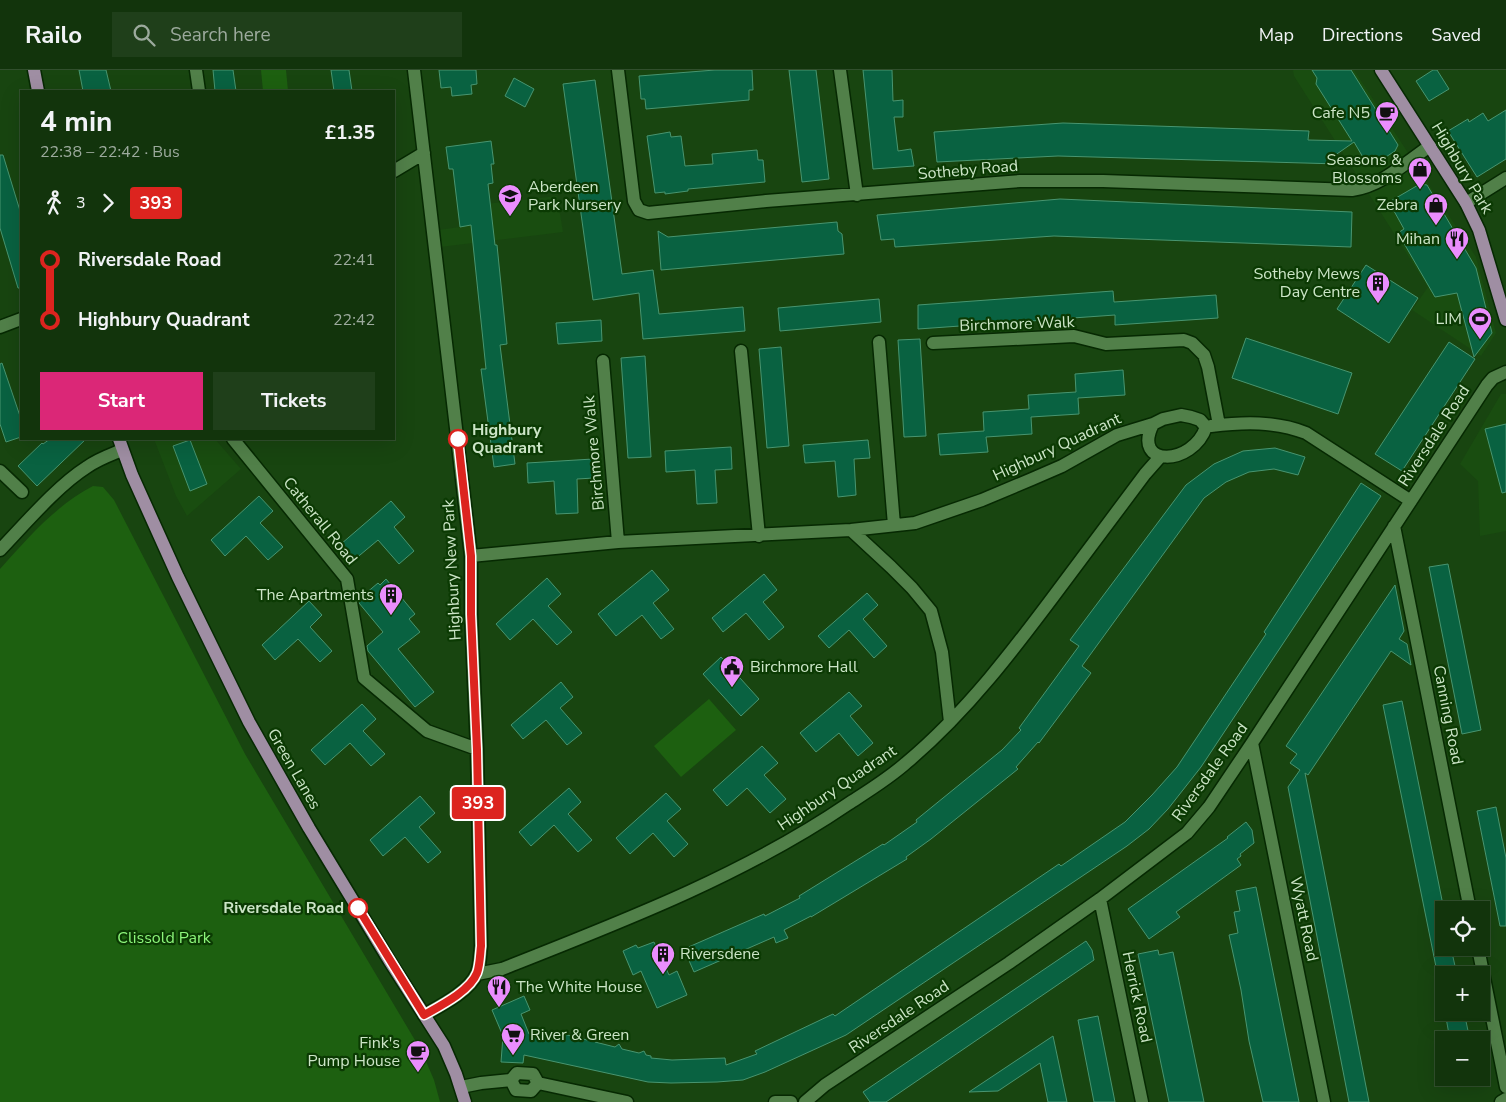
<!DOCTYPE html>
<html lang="en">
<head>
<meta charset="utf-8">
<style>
	body { margin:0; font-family:"Nunito Sans",sans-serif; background:#1f3f1a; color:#f1f3f6; height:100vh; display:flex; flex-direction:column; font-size:19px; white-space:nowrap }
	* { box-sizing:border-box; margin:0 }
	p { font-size:16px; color:#9caa9d }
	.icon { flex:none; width:28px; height:28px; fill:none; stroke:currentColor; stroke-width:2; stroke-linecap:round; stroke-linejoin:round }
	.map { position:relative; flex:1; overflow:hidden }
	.details { position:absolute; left:20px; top:20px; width:375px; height:350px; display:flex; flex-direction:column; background:#12340c; border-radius:0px; box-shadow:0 5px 20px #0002,0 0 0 1px #314f2d }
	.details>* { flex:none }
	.badge { padding:0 10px; border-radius:4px; font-size:18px; line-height:32px }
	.buttons { position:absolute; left:1435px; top:831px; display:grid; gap:10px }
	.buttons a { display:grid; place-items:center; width:55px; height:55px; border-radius:0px; background:#12340c; box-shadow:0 5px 20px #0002,0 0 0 1px #314f2d; font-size:25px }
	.map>.badge { position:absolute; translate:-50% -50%; box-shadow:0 0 0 2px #fff }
	.legs { display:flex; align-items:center; gap:8px; height:55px; padding:0 20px; font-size:16px }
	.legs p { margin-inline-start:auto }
	.summary { display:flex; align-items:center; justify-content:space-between; height:85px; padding:0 20px }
	h1 { font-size:28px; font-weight:700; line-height:38px }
	.action { display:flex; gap:10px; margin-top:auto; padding:10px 20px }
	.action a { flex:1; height:58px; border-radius:0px; background:#db2777; color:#fff; font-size:20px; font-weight:700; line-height:58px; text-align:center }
	.action a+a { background:#1f3f1a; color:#f1f3f6 }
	ul { padding:0 20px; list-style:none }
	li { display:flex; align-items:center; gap:18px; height:60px; font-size:19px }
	li i { display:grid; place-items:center; width:8px; height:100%; margin:0 6px; background:currentColor }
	li i::after { content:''; width:12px; height:12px; margin:-6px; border:4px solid; border-radius:50%; background:#12340c }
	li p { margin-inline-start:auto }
	li:first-child i { background:linear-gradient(#0000 50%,currentColor 0) }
	li:last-child i { background:linear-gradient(currentColor 50%,#0000 0) }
	header { display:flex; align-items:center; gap:30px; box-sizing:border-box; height:70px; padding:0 25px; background:#12340c; border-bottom:1px solid #314f2d }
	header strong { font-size:24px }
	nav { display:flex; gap:28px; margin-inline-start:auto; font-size:18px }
	.search { width:350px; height:45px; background:#1f3f1a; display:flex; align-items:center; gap:12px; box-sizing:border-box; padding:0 18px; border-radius:0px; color:#9caa9d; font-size:19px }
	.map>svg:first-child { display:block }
	.built { fill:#194d10 }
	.green { fill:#1d6010 }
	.building { fill:#096241; stroke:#489570 }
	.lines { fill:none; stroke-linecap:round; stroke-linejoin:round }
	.minor-casing { stroke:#062902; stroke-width:15 }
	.tertiary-casing { stroke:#062902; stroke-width:15 }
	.primary-casing { stroke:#062902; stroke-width:15 }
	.minor { stroke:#518049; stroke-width:12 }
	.tertiary { stroke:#518049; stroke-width:12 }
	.primary { stroke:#9f8ea3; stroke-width:12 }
	.line-1-casing { stroke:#fff; stroke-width:11 }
	.line-1 { stroke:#dc241f; stroke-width:8 }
	.stop-1-dot { fill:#fff; stroke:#dc241f; stroke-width:2.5 }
	.labels { text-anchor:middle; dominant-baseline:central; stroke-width:4.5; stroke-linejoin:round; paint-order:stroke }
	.poi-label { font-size:16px; fill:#cce5c7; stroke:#0b3a03; text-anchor:end }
	.street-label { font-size:16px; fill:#cce5c7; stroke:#0b3a03 }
	.stop-label { font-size:16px; font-weight:bold; fill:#cce5c7; stroke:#0b3a03; text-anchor:start }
	.park-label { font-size:16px; fill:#8df67b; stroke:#0b3a03 }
</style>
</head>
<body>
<header>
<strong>Railo</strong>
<div class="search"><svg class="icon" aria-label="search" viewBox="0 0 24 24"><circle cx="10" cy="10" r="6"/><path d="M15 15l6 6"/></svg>Search here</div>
<nav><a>Map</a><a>Directions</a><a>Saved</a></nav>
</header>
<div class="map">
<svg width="1506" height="1032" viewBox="0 0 1506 1032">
	<rect width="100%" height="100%" fill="#184510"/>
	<path class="built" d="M1293,0H1354L1476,187L1496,263L1481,286L1412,240L1428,217L1294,6Z
		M557,126L563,162L440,177L438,160L460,157L458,137Z
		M1501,324H1506V461L1480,466L1478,411L1460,394Z
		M154,369H215L241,399L187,446L176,426Z"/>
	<path class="green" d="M261,0H286L288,21H263Z
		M93,416L103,417L114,430L245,684L422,982L434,1010L440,1032H0V499C28,468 56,435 93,416Z
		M709,629L736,660L681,707L654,676Z"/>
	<path class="building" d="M79,0H106L111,21H83Z
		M213,0H233L236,21H215Z
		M331,0H349L352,21H334Z
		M439,0H476L477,14L471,15L472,24L452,26L451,17L441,18Z
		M715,0H752L753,20H749V30L646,39L645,29H641L639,6Z
		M789,0H816L829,109L802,112Z
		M863,0H892L893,31L903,30V47H894L898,81L911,79L914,96L873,99Z
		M1312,0H1351L1398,75L1395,81L1372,96L1367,88L1364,89L1354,72L1334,86L1339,94L1058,86L937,92L934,62L1063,53L1309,61L1308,70L1352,71L1316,14L1317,8Z
		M1433,0H1437L1449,19L1429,31L1416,11Z
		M514,8L534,19L525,37L505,26Z
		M595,10L622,204L653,200L659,244L743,237L745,261L643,269L639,223L593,230L563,14Z
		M1506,40V89L1477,107L1448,61L1468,49L1469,52L1483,43L1488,51Z
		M670,62L671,67L681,66L685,96L713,94L712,84L757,80L758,90H763L765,112L688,119V121L665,124V122L655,123L647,66Z
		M491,71L494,94H491L493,113L488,114L495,175H497L507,274L500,275L515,394L494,397L481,299H486L471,155L460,157L453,99H449L446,77Z
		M0,85H3L21,144V218H18L0,158Z
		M1420,114L1427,115L1476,198L1492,263L1474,287L1457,223L1435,227L1398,163L1404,159L1389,132Z
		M1060,129L1352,142L1351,177L1054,166L895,177L894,169L881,170L877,145Z
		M837,152L838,161L842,164L844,184L661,200L658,161L668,167Z
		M1366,195L1418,228L1389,273L1337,239Z
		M1113,221L1114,232L1216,225L1218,248L1115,255V245L918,259V235Z
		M879,229L881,252L780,261L778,238Z
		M601,250L602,271L558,274L556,253Z
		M1246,268L1352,303L1338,344L1232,308Z
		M920,269L926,366L904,367L898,270Z
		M1449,272L1475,289L1402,401L1375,384Z
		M781,277L789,376L767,378L759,279Z
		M645,286L651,387L628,388L621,288Z
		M2,293L21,349V367L6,372L0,354V294Z
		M1123,300L1125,325L1078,328L1079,344L1031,347L1032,364L986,367L988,382L940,385L938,364L984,361L983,342L1029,339L1028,325L1076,322L1075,304Z
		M1506,354V422L1502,423L1485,359Z
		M50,369H86L37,416L18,396L42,373L43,374Z
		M190,370L207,414L190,421L173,376Z
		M868,370L870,388L854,389L856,425L838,427L835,391L805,393L803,375Z
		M731,377L732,399L715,400L717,433L697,434L695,400L666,402L665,381Z
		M1275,378L1305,387L1298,405L1274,399L1249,402L1226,412L1204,428L1082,596L1091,603L1039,673L1038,672L1016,697L1018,699L931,769L906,787L907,789L811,847V846L784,860L788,868L776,873L774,867L694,902L684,879L764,844L765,846L800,828L799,826L883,774L884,775L917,752L916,750L1002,680L1021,660L1019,658L1079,576L1070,570L1186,415L1214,394L1243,381Z
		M593,389L594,408L577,409L578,443L556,444L554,411L528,413L527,393Z
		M1361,413L1381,426L1201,697L1168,739L1149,759L1127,776L846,965L765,1002L743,1010L717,1012L671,1013L648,1012L524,985L523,993L501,992L503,966L492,940L524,926L530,940L521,944L529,964L562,970L563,964L587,970L591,968L595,972L615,977L619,974L622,979L639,983L644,981L646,985L651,986V988L672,990L725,988L726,995L757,984L755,981L833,944L835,946L1059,794L1061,796L1125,752L1152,725L1177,697L1266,564L1264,562Z
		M259,426L273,441L260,453L283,477L268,490L246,466L225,486L211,470Z
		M391,431L405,447L394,457L414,481L399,494L378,470L354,490L341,474Z
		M1448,494L1481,660L1462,664L1429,497Z
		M652,500L669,520L653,533L674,559L661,569L642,545L616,566L598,544Z
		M764,504L777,520L763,532L784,557L769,570L746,543L723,562L712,548Z
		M547,508L561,524L548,536L572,562L557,575L533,549L510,570L496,554Z
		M386,509L415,544L409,549L420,562L398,579L434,622L415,637L368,581L367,576L383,562L359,533V529L378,513L380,515Z
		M1395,515L1404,561L1399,569L1407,574L1411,595L1391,581L1308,705L1305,703L1369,1032H1349L1288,717L1300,700L1290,693L1297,684L1286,676Z
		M867,523L878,535L863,549L887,576L874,588L849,560L829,578L818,566Z
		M309,531L322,545L310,557L332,581L320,592L298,569L275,590L262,575Z
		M721,587L759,629L741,646L703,604Z
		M561,612L573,627L560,638L582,663L567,675L546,650L523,669L511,655Z
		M849,622L862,636L850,646L873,673L858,686L839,663L816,682L800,663Z
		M1402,631L1444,840V878H1451L1457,905L1438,907L1431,872L1383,635Z
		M362,634L376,649L363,661L385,684L371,696L350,673L325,695L311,680Z
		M762,676L778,693L764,705L786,729L770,743L747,718L727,736L713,720Z
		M569,718L581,732L568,744L592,770L578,782L554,755L531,776L519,762Z
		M666,723L681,739L667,751L688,774L674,787L653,763L630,784L616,768Z
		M420,726L435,743L419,757L441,782L428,793L405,767L383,786L370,770Z
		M1496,737L1506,788V856H1500L1477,741Z
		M1246,752L1252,760L1254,773L1240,784L1241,786L1237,789L1241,795L1176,842L1180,847L1149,869L1128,839L1228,768L1227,767Z
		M1256,817L1299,1032H1263L1249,971L1241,920L1229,865L1238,863L1234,842L1240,841L1236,821Z
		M1086,871L1092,880L1094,890L886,1032H870L863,1022Z
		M654,872L669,905L677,901L687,925L657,938L641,901L633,905L623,881L636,875L638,878Z
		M1158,880L1159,885L1173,882L1204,1032H1169L1138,884Z
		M1445,942H1464L1470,970H1450Z
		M1098,946L1115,1032H1094L1078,950Z
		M1053,966L1067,1032H1048L1040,993L998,1021L969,1022Z"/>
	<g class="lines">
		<g class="minor-casing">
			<path id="minor" d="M196,0L199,21
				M414,0L471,486V544L477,679L481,876C480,884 480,896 477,903C470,921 440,936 424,945
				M618,0L634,131L639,140L648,143L766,131L1020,111H1103L1352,120C1382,116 1406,92 1430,76
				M840,0L857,125
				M394,101L424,83
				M1466,133L1506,108
				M0,257L21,249
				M879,272L894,455
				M933,273L1074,266L1106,274L1184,270L1192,273L1204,285L1208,297L1219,355
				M741,281L759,466
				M603,291L618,472
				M1153,354C1131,398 1193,396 1206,357
				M1211,356C1244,352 1275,351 1306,363L1411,431
				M233,369L347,509L364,608L427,661L477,679
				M0,401L22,422
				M1394,456L1470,840
				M851,460L891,497L912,518L931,541L942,582L950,652
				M471,486L618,472L851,460L915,453L982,430L1032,409L1062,396L1117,365L1153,354L1163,349L1181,345L1191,347L1200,350L1206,357
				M1252,673L1324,1032
				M1100,829L1142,1032
				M1478,878L1506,1017
				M477,904L502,899C621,852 742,806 848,734C868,721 888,709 906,693C967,642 1015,578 1062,515C1090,478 1117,441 1145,404L1160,387
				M805,1032L825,1015L1009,893L1100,829L1187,763L1209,737L1252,673L1487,315L1493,308L1506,302"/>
		</g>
		<g class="tertiary-casing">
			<path id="tertiary" d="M0,480C25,454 57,416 87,397C98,389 110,385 122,380
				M511,1010L516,1020L531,1021L538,1013
				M461,1017L481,1013L511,1010L517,1003L533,1004L538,1013L627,1032
				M775,1032H791
				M1501,1032L1506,1029"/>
		</g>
		<g class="primary-casing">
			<path id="primary" d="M34,0L38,21
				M1381,0L1466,133L1479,160L1506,250
				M119,369L132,405L178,507L249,652L309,758L389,890L444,976L456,1004L465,1032"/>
		</g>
		<use href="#minor" class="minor"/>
		<use href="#tertiary" class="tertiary"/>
		<use href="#primary" class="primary"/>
	</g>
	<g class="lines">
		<g class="line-1-casing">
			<path id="line-1" d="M358,838L424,945C440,936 470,921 477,903C480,895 480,884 481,876L477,680L471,544V486L458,369"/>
		</g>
		<use href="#line-1" class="line-1"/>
	</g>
	<defs>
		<g id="cafe-pin" transform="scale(1.25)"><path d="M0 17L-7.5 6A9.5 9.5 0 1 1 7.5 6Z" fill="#ea8dfd" stroke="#0b3a03"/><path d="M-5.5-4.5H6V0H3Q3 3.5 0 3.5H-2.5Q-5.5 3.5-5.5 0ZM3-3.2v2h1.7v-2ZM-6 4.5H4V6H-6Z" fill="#111"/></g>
		<g id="shop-pin" transform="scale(1.25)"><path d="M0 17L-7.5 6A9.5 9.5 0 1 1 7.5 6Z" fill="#ea8dfd" stroke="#0b3a03"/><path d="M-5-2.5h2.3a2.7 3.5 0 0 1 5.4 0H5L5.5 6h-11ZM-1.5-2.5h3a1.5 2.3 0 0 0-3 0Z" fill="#111"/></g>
		<g id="school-pin" transform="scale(1.25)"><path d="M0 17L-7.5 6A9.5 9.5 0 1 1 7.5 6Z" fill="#ea8dfd" stroke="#0b3a03"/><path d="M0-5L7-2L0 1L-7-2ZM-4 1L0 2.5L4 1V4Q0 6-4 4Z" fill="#111"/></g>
		<g id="restaurant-pin" transform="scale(1.25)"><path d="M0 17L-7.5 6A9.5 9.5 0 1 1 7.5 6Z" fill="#ea8dfd" stroke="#0b3a03"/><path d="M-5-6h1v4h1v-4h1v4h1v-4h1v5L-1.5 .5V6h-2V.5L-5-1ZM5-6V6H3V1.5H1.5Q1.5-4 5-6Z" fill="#111"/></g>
		<g id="building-pin" transform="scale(1.25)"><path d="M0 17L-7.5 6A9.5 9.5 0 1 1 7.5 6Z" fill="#ea8dfd" stroke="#0b3a03"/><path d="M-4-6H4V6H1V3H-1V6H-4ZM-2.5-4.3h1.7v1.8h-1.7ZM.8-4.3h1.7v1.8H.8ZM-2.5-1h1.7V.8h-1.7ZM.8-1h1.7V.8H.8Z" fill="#111"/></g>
		<g id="stadium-pin" transform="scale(1.25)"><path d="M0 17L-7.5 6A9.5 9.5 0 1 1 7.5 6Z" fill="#ea8dfd" stroke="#0b3a03"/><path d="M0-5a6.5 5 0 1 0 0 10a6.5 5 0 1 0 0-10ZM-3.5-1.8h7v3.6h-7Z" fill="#111"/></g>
		<g id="civic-pin" transform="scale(1.25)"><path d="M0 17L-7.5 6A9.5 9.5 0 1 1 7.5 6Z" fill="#ea8dfd" stroke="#0b3a03"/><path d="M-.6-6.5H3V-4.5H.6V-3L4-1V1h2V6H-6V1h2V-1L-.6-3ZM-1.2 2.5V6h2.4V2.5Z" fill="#111"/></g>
		<g id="supermarket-pin" transform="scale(1.25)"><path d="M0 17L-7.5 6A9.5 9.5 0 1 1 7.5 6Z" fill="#ea8dfd" stroke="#0b3a03"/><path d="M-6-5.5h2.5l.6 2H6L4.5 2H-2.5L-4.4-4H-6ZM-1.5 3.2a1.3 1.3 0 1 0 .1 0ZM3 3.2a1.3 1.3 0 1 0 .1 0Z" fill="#111"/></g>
	</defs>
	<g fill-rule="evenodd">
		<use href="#cafe-pin" x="1387" y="43"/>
		<use href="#shop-pin" x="1420" y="99"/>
		<use href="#school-pin" x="510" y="126"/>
		<use href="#shop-pin" x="1436" y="135"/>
		<use href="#restaurant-pin" x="1457" y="169"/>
		<use href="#building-pin" x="1378" y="213"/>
		<use href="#stadium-pin" x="1480" y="249"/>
		<use href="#building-pin" x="391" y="525"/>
		<use href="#civic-pin" x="732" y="597"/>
		<use href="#building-pin" x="663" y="884"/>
		<use href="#restaurant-pin" x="499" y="917"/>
		<use href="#supermarket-pin" x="513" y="965"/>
		<use href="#cafe-pin" x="418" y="982"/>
	</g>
	<g class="stop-1-dot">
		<circle cx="458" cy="369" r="9"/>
		<circle cx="358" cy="838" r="9"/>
	</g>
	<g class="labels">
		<g class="poi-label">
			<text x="1370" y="43">Cafe N5</text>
			<text x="1402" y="90">Seasons &amp;<tspan x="1402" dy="18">Blossoms</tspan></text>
			<text x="528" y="117" text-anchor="start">Aberdeen<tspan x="528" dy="18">Park Nursery</tspan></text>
			<text x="1418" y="135">Zebra</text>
			<text x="1440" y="169">Mihan</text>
			<text x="1360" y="204">Sotheby Mews<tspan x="1360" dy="18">Day Centre</tspan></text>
			<text x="1462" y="249">LIM</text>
			<text x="374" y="525">The Apartments</text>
			<text x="750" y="597" text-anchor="start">Birchmore Hall</text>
			<text x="680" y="884" text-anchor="start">Riversdene</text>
			<text x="516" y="917" text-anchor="start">The White House</text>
			<text x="530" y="965" text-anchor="start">River &amp; Green</text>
			<text x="400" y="973">Fink's<tspan x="400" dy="18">Pump House</tspan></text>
		</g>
		<g class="street-label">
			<text transform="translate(1462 98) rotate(59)">Highbury Park</text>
			<text transform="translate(968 100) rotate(-5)">Sotheby Road</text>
			<text transform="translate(1017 254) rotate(-2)">Birchmore Walk</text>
			<text transform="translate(1434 366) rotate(-57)">Riversdale Road</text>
			<text transform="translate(1057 377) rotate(-25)">Highbury Quadrant</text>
			<text transform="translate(594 383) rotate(-95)">Birchmore Walk</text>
			<text transform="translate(320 451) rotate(51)">Catherall Road</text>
			<text transform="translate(452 500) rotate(-93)">Highbury New Park</text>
			<text transform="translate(1448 645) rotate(79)">Canning Road</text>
			<text transform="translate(294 699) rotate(60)">Green Lanes</text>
			<text transform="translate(1210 702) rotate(-54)">Riversdale Road</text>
			<text transform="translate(837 718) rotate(-34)">Highbury Quadrant</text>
			<text transform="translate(1304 849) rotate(78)">Wyatt Road</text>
			<text transform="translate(1137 927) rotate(78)">Herrick Road</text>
			<text transform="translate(899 947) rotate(-34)">Riversdale Road</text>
		</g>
		<g class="stop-label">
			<text x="472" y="360">Highbury<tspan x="472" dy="18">Quadrant</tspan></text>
			<text x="344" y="838" text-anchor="end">Riversdale Road</text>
		</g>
		<g class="park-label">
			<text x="164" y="868">Clissold Park</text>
		</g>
	</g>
</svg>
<div class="buttons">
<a><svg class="icon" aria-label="locate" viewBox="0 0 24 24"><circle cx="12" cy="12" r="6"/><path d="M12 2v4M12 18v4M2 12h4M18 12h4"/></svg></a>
<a>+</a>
<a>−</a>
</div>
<b class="badge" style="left:478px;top:733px;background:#dc241f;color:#fff">393</b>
<section class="details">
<div class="summary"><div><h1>4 min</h1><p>22:38 – 22:42 · Bus</p></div><b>£1.35</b></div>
<div class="legs"><svg class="icon" aria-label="walk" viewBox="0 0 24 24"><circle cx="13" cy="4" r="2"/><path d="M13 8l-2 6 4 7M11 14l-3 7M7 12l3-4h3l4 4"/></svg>3<svg class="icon" aria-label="forward" viewBox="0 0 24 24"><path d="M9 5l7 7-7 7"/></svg><b class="badge" style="background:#dc241f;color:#fff">393</b></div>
<ul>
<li><i style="color:#dc241f"></i><b>Riversdale Road</b><p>22:41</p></li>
<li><i style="color:#dc241f"></i><b>Highbury Quadrant</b><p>22:42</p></li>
</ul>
<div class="action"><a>Start</a><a>Tickets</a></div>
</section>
</div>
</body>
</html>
